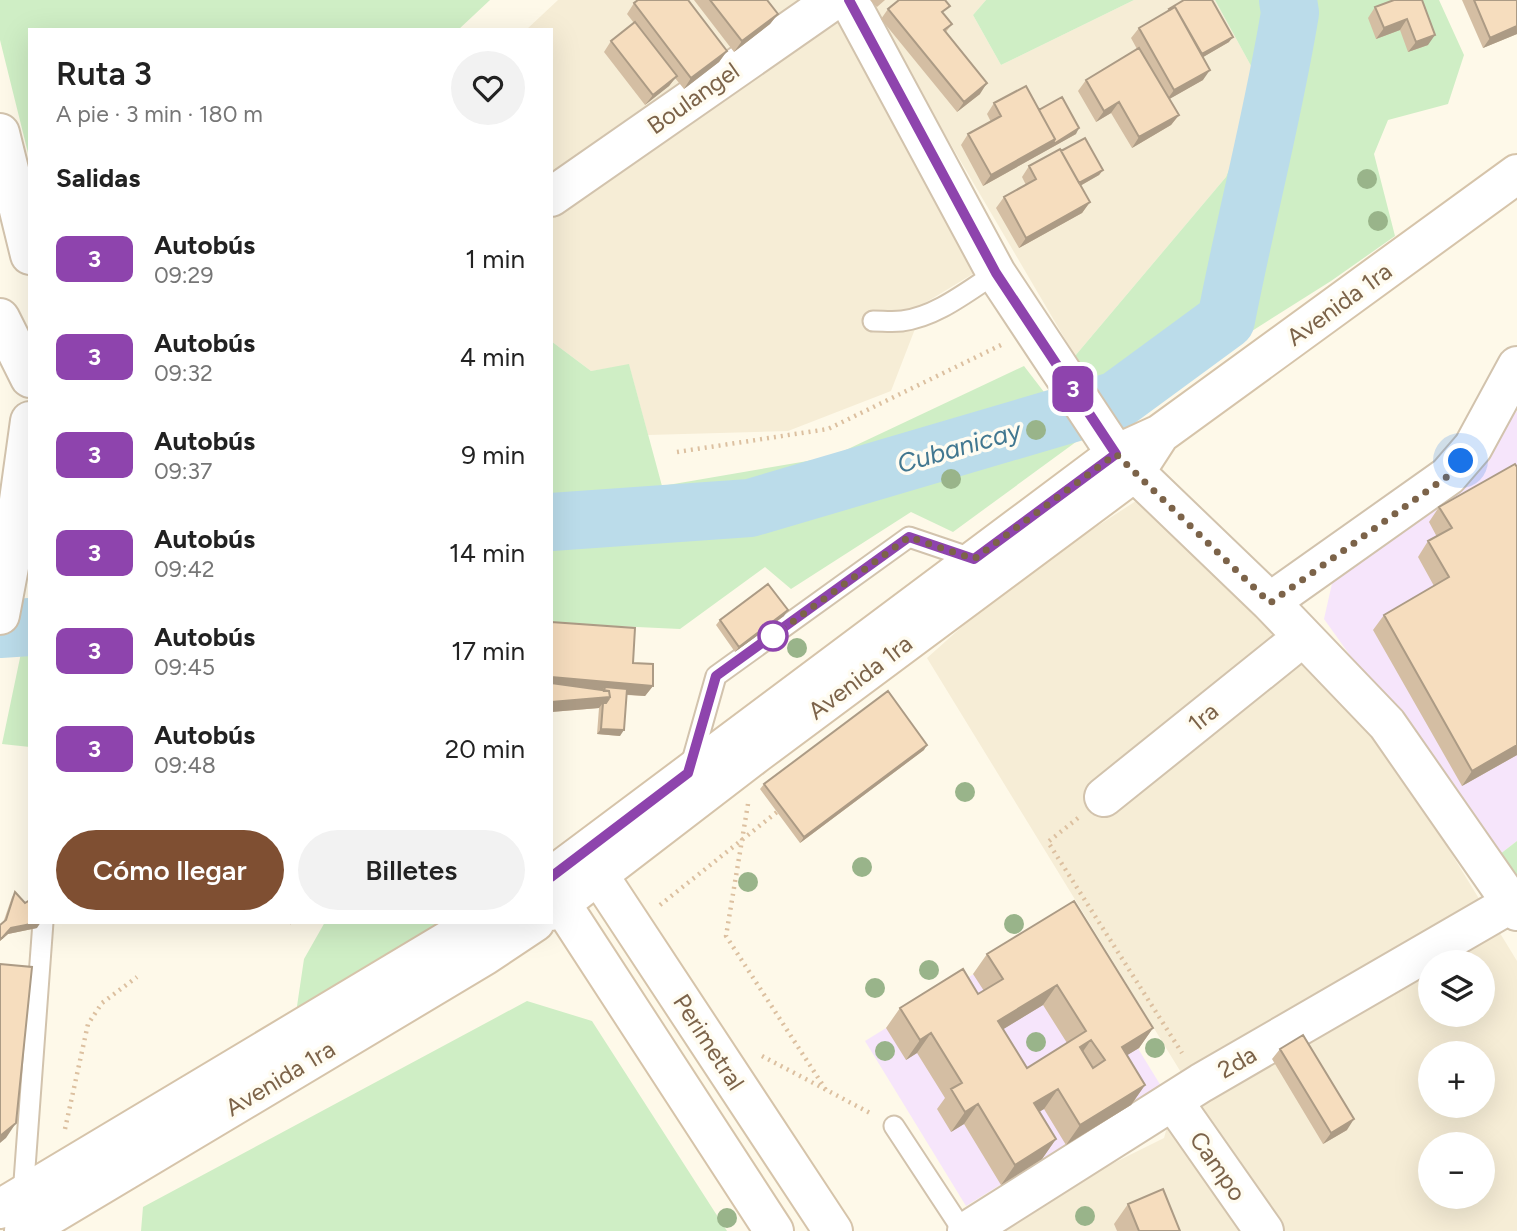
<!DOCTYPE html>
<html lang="es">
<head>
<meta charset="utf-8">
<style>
	body { margin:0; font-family:Figtree,sans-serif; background:#f2f2f2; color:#222; height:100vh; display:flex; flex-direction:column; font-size:26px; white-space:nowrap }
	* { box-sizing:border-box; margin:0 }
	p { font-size:23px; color:#767676 }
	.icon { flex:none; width:38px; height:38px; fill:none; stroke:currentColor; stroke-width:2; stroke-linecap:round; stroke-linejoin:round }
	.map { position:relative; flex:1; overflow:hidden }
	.panel { position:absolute; left:28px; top:28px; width:525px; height:896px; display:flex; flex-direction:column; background:#fff; border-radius:0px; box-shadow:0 7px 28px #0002 }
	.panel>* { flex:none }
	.badge { padding:0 14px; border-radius:10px; font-size:24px; line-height:46px }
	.tools { position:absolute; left:1418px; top:950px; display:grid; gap:14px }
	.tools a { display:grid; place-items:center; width:77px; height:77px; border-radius:50%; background:#fff; box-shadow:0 7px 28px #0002; font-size:35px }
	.you { position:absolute; width:35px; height:35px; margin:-18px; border:5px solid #fff; border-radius:50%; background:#1a73e8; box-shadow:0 0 0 10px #1a73e833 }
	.map>.badge { position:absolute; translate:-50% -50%; box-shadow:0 0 0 4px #fff }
	h2 { padding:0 28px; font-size:26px; line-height:63px }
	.round { display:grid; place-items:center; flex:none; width:74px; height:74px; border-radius:37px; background:#f2f2f2 }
	.overview { display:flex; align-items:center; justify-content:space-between; height:119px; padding:0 28px }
	h1 { font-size:33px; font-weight:600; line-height:52px }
	.button { display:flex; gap:14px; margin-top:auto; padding:14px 28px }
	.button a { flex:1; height:80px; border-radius:42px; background:#7f4f32; color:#fff; font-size:28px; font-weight:600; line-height:80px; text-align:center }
	.button a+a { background:#f2f2f2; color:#222 }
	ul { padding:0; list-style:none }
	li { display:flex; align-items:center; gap:21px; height:98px; padding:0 28px }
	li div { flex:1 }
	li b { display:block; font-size:26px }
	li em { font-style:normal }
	li .badge { min-width:77px; font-weight:700; text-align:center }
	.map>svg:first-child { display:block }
	.residential { fill:#f6edd6; fill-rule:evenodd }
	.education { fill:#f6e5fb }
	.green { fill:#cfeec5 }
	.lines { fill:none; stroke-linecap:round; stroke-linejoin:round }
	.river { stroke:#bbdcea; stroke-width:58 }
	.service-casing { stroke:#d2c3ad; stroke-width:23 }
	.minor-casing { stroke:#d2c3ad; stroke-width:42 }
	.tertiary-casing { stroke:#d2c3ad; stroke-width:42 }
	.secondary-casing { stroke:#d6c4aa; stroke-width:42 }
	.path { stroke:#dcc0a0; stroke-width:4.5; stroke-dasharray:2 5; stroke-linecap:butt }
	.service { stroke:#fff; stroke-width:19 }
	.minor { stroke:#fff; stroke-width:38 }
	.tertiary { stroke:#fff; stroke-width:38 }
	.secondary { stroke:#fff; stroke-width:38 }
	.tree { fill:#99b48a }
	.wall { fill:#d4bea3; fill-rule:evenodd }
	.shaded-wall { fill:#ac9b85 }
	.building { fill:#f6ddbe; stroke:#ac9b85; stroke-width:2; fill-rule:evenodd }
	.line-casing { stroke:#fff; stroke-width:16 }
	.line { stroke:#8e44ad; stroke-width:10 }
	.walk { stroke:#7c6349; stroke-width:7; stroke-dasharray:0 12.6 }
	.stop-dot { fill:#fff; stroke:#8e44ad; stroke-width:3.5 }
	.labels { text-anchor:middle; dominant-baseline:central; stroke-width:7; stroke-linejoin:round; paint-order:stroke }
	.street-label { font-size:24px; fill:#7c6349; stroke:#fffcf1 }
	.water-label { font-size:26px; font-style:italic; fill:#417790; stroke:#fffcf1 }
</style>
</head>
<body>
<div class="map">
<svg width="1517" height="1231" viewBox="0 0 1517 1231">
	<rect width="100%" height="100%" fill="#fef9e9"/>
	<path class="residential" d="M558,0H827L839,16L976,272L925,303L891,391L788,431L648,435L629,365L591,371L551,341V30H526Z
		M866,0H986L973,15L1001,65L1134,0H1215L1262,86L1226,177L1075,356Z
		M1139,499L1381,738L1517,961V1231H1000L1027,1206L1164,1138L1182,1074L927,658L1013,581ZM1430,962H1482V1015H1430ZM1430,1054H1482V1106H1430ZM1430,1144H1482V1197H1430Z"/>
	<path class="education" d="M1517,411V841L1495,858L1324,619L1333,579Z
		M1060,921L1161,1086L966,1206L865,1041Z"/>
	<path class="green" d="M0,0H490L458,30H30V161L0,40Z
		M986,0H1134L1001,65L973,15Z
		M1215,0H1439L1464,55L1448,104L1388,120L1374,154L1395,236L1331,281L1252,331L1126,426L1075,356L1226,177L1262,86Z
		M551,341L591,371L629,364L662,486L831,457L1024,366L1080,439L953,532L911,512L791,589L765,567L680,629L551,623Z
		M30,610V747L2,744Z
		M1517,841V891L1495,858Z
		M325,922H439L296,1013L304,959Z
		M527,1001L592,1021L727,1231H141L143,1207Z"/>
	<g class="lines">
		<path class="river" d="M551,522L750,508L1117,400L1226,320C1246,217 1273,116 1290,13L1288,0
			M0,629L30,627"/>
		<g class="service-casing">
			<path id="service" d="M873,321C883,321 892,322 902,321C936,317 968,291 996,273
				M690,768L716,676L909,537L974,559
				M894,1126L963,1231
				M23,1195L43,922"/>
		</g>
		<g class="minor-casing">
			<path id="minor" d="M849,0L996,273L1116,454L1270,602L1387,724L1517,911
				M551,197L834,0
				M1270,602L1448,476L1473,447L1517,366
				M1104,797L1303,637
				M1173,1101L1264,1231
				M967,1231L1201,1083L1512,903"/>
		</g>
		<g class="tertiary-casing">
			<path id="tertiary" d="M0,133L30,255
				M0,318L30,378
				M0,615L12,551L30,421"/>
		</g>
		<g class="secondary-casing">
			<path id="secondary" d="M1160,434L1517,174
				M586,856L833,1231
				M551,877L1116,454L1160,434L1136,471L757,753L551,911
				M551,888L774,1231
				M0,1209L479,922
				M24,1231L484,956L535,922"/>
		</g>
		<path class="path" d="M677,452L828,429L1001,345
			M748,804L726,936L826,1090
			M1078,818L1048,842L1182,1053
			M660,905L777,812
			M289,923L290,922
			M762,1056L872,1114
			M65,1129L88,1024L102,1003L137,977"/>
		<use href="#service" class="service"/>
		<use href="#minor" class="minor"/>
		<use href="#tertiary" class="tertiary"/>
		<use href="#secondary" class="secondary"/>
	</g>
	<g class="tree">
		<circle cx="1367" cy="179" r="10"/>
		<circle cx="1378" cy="221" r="10"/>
		<circle cx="1036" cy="430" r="10"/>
		<circle cx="951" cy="479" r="10"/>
		<circle cx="797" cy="648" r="10"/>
		<circle cx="965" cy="792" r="10"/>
		<circle cx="862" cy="867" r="10"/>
		<circle cx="748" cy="882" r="10"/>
		<circle cx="1014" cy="924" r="10"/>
		<circle cx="929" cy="970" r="10"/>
		<circle cx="875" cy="988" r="10"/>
		<circle cx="1036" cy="1042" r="10"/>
		<circle cx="1155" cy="1048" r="10"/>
		<circle cx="885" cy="1051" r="10"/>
		<circle cx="1085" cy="1216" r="10"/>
		<circle cx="727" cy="1218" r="10"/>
	</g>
	<path class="wall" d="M694,0H767L778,14L770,24L734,52Z
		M870,0H885L877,7Z
		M1394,0L1428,45L1408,52L1400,30L1376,39L1368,18L1375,7Z
		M1462,0H1517V34L1483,48Z
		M634,3L727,51L719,62L684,89L675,78L669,86L645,105L604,52L611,41L634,23L627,14Z
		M888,9L944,14L952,24L946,32L980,94L957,112L881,19Z
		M1169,9L1229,42L1203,57V80L1169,99L1179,115L1171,125L1132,148L1111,113L1096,122L1078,91L1086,80L1137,49L1131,38L1139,28L1167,12Z
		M994,103L1039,110L1076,134L983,186L961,145L968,134L991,122L987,114Z
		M1061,151L1103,170L1099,175L1080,186L1090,202L1082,213L1019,248L996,208L1004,197L1026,185L1022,177L1029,166Z
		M1515,464L1517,755L1462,786L1373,630L1384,615L1434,586L1418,557L1428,541L1437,537L1429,522L1439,507Z
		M784,616L735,652L716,625L720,620Z
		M633,663L653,686L645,696L627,695L620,736L597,734L599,708L551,712Z
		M924,750L800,843L760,789L764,784Z
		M15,892L37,928L8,934L0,941V925L3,923L12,897Z
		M987,954L1153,1028L1139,1048L1127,1055L1145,1085L1131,1105L1066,1145L1044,1109L1039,1112L1056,1139L1042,1159L1001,1185L964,1124L951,1132L937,1109L945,1098L917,1053L906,1060L886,1028L900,1008L978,994L984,991L973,974ZM1043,1005L1067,1043L1027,1068L1003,1029Z
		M1280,1049L1347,1130L1323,1144L1272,1059Z
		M1128,1204L1180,1231H1117L1114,1224Z"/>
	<path class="shaded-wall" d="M778,14L770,24L734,52L742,41Z
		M1407,19L1400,30L1376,39L1384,28Z
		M1517,26V34L1483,48L1490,38Z
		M1435,35L1428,45L1408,52L1416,42Z
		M1233,37L1229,42L1193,63L1197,57Z
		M727,51L719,62L684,89L691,78Z
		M1210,70L1203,80L1166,101L1174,90Z
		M677,76L669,86L645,105L653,95Z
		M987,83L980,94L957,112L964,102Z
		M1119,102L1111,113L1096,122L1104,111Z
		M1179,115L1171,125L1132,148L1139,137Z
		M1079,128L1076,134L983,186L991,175L1055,139Z
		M1103,170L1099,175L1071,191L1074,186Z
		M1090,202L1082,213L1019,248L1026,238Z
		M788,610L784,616L735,652L739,647Z
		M551,677L653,686L645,696L604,693L605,687L601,692L551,688Z
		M610,697L603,707V703L599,708L551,712V702Z
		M601,729L624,730L620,736L597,734Z
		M927,745L924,750L800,843L804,837Z
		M1517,745V755L1462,786L1472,771Z
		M41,922L37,928L8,934L0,941V938L11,928Z
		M1057,985L1043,1005L984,1041L998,1021Z
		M1153,1028L1139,1048L1108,1067L1122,1047Z
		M931,1033L917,1053L906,1060L920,1040Z
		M1091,1040L1077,1060L1080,1047Z
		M1145,1085L1131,1105L1066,1145L1080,1125Z
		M1058,1089L1044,1109L1020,1123L1034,1103Z
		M978,1104L964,1124L951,1132L965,1112Z
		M1354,1119L1347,1130L1323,1144L1331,1133Z
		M16,1123L6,1138L0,1143V1136Z
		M1056,1139L1042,1159L1001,1185L1015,1165Z"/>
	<path class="building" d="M638,0H688L727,51L691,78L634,3Z
		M710,0H767L778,14L742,41Z
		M899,0H945L950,6L942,12L952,24L944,30L987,83L964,102L888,9Z
		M1184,0H1212L1233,37L1202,54L1175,7L1170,10L1169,9Z
		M1394,0H1422L1435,35L1416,42L1407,19L1384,28L1375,7Z
		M1474,0H1517V26L1490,38Z
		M1175,7L1210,70L1174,90L1139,28Z
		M635,22L677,76L653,95L611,41Z
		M1139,48L1179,115L1139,137L1119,102L1104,111L1086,80Z
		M1026,86L1055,139L991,175L968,134L1001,116L994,103Z
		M1062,97L1079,128L1052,145L1055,139L1039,110Z
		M1085,138L1103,170L1079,183L1061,151Z
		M1060,149L1090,202L1026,238L1004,197L1036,179L1029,166Z
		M1515,464L1517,467V745L1472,771L1384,615L1449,577L1428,541L1452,528L1439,507Z
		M768,584L788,610L739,647L720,620Z
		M551,622L635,628L633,663L653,664V686L551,677Z
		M551,683L609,691L610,697L551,702Z
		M605,687L627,689L624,730L601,729L603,703H606L610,697L609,691H604Z
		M888,691L927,745L804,837L764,784Z
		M15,892L25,903L30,900V922H41L11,928L2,938H0V925L6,920Z
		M1074,901L1153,1028L1122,1047L1145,1085L1080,1125L1058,1089L1034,1103L1056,1139L1015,1165L978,1104L965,1112L951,1089L962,1083L931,1033L920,1040L900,1008L963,969L978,994L1003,979L987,954ZM1057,985L1086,1031L1027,1068L998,1021ZM1091,1040L1105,1060L1093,1068L1080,1047Z
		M0,964L32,967L16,1123L0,1136Z
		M1303,1035L1354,1119L1331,1133L1280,1049Z
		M1163,1189L1180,1231H1139L1128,1204Z"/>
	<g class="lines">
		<g class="line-casing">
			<path id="line" d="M551,877L688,773L716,676L909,537L974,559L1116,454L996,273L849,0"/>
		</g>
		<use href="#line" class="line"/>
		<path class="walk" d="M773,636L909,537L974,559L1116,454L1270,603L1448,476L1461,461"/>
	</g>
	<circle class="stop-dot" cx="773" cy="636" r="14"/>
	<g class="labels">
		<g class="street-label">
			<text transform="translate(693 98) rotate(-35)">Boulangel</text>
			<text transform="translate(1339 304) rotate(-36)">Avenida 1ra</text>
			<text transform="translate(860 677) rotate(-37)">Avenida 1ra</text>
			<text transform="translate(1203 717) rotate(-39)">1ra</text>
			<text transform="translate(709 1042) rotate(57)">Perimetral</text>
			<text transform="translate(1237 1062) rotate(-30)">2da</text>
			<text transform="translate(280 1078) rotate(-31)">Avenida 1ra</text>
			<text transform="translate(1218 1166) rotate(55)">Campo</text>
		</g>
		<g class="water-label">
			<text transform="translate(959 447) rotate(-16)">Cubanicay</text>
		</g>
	</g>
</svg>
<div class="tools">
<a><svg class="icon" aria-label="layers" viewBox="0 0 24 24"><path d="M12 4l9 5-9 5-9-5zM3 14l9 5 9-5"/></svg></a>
<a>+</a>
<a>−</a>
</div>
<div class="you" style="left:1461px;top:461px"></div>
<b class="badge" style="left:1073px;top:389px;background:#8e44ad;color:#fff">3</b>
<section class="panel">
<div class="overview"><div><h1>Ruta 3</h1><p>A pie · 3 min · 180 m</p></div><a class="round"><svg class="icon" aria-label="heart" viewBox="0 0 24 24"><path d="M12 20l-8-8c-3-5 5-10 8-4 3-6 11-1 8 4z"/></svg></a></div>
<h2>Salidas</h2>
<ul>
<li><span class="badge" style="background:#8e44ad;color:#fff">3</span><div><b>Autobús</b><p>09:29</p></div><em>1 min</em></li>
<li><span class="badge" style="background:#8e44ad;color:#fff">3</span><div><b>Autobús</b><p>09:32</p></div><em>4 min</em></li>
<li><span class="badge" style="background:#8e44ad;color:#fff">3</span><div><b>Autobús</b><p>09:37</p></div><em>9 min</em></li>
<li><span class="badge" style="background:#8e44ad;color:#fff">3</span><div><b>Autobús</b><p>09:42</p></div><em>14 min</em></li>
<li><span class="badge" style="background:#8e44ad;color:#fff">3</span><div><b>Autobús</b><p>09:45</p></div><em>17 min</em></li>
<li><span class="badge" style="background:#8e44ad;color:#fff">3</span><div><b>Autobús</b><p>09:48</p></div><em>20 min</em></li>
</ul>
<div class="button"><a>Cómo llegar</a><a>Billetes</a></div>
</section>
</div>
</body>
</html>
